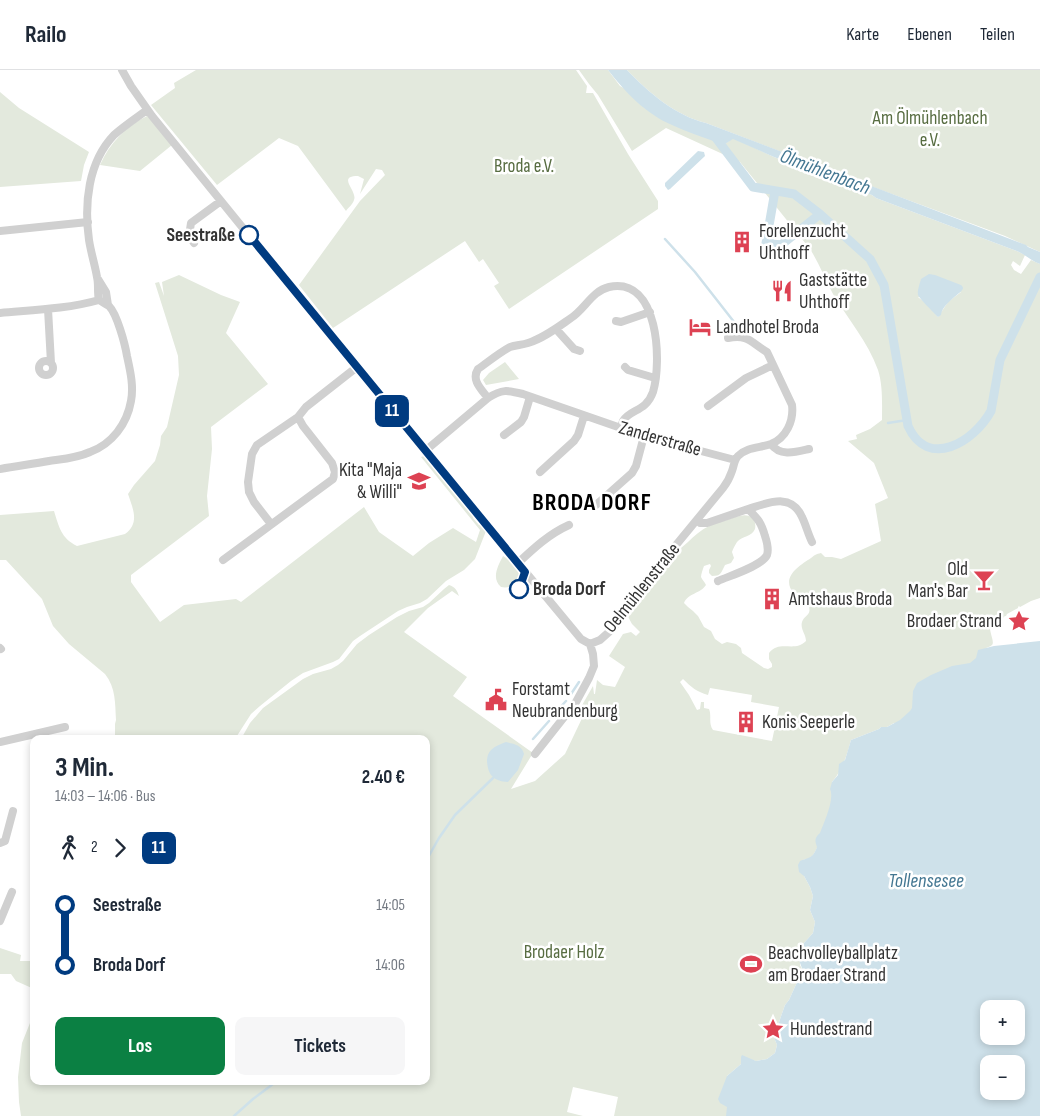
<!DOCTYPE html>
<html lang="de">
<head>
<meta charset="utf-8">
<style>
	body { margin:0; font-family:"Sofia Sans Condensed",sans-serif; background:#f6f6f7; color:#1f2937; height:100vh; display:flex; flex-direction:column; font-size:19px; white-space:nowrap }
	* { box-sizing:border-box; margin:0 }
	p { font-size:16px; color:#747a83 }
	.icon { flex:none; width:28px; height:28px; fill:none; stroke:currentColor; stroke-width:2; stroke-linecap:round; stroke-linejoin:round }
	.map { position:relative; flex:1; overflow:hidden }
	.drawer { position:absolute; left:30px; top:665px; width:400px; height:350px; display:flex; flex-direction:column; background:#fff; border-radius:10px; box-shadow:0 2px 8px #0003 }
	.drawer>* { flex:none }
	.badge { padding:0 10px; border-radius:8px; font-size:18px; line-height:32px }
	.tools { position:absolute; left:980px; top:930px; display:grid; gap:10px }
	.tools a { display:grid; place-items:center; width:45px; height:45px; border-radius:10px; background:#fff; box-shadow:0 2px 8px #0003; font-size:25px }
	.map>.badge { position:absolute; translate:-50% -50%; box-shadow:0 0 0 2px #fff }
	.legs { display:flex; align-items:center; gap:8px; height:55px; padding:0 25px; font-size:16px }
	.legs p { margin-inline-start:auto }
	.overview { display:flex; align-items:center; justify-content:space-between; height:85px; padding:0 25px }
	h1 { font-size:28px; font-weight:700; line-height:38px }
	.button { display:flex; gap:10px; margin-top:auto; padding:10px 25px }
	.button a { flex:1; height:58px; border-radius:10px; background:#0b8043; color:#fff; font-size:20px; font-weight:700; line-height:58px; text-align:center }
	.button a+a { background:#f6f6f7; color:#1f2937 }
	ul { padding:0 25px; list-style:none }
	li { display:flex; align-items:center; gap:18px; height:60px; font-size:19px }
	li i { display:grid; place-items:center; width:8px; height:100%; margin:0 6px; background:currentColor }
	li i::after { content:''; width:12px; height:12px; margin:-6px; border:4px solid; border-radius:50%; background:#fff }
	li p { margin-inline-start:auto }
	li:first-child i { background:linear-gradient(#0000 50%,currentColor 0) }
	li:last-child i { background:linear-gradient(currentColor 50%,#0000 0) }
	header { display:flex; align-items:center; gap:30px; box-sizing:border-box; height:70px; padding:0 25px; background:#fff; border-bottom:1px solid #e0e1e3 }
	header strong { font-size:24px }
	nav { display:flex; gap:28px; margin-inline-start:auto; font-size:18px }
	.map>svg:first-child { display:block }
	.green { fill:#e3e9dd; fill-rule:evenodd }
	.water { fill:#cee1ea; fill-rule:evenodd }
	.lines { fill:none; stroke-linecap:round; stroke-linejoin:round }
	.stream { stroke:#cee1ea; stroke-width:2.5 }
	.canal { stroke:#cee1ea; stroke-width:9 }
	.minor { stroke:#d0d0d0; stroke-width:8 }
	.line-1-casing { stroke:#fff; stroke-width:11 }
	.line-1 { stroke:#003b80; stroke-width:8 }
	.stop-1-dot { fill:#fff; stroke:#003b80; stroke-width:2.5 }
	.labels { text-anchor:middle; dominant-baseline:central; stroke-width:5; stroke-linejoin:round; paint-order:stroke }
	.park-label { font-size:19px; fill:#586d42; stroke:#fff }
	.poi-label { font-size:19px; fill:#333; stroke:#fff; text-anchor:start }
	.stop-label { font-size:19px; font-weight:bold; fill:#333; stroke:#fff; text-anchor:end }
	.street-label { font-size:19px; fill:#333; stroke:#fff }
	.water-label { font-size:20px; font-style:italic; fill:#447792; stroke:#fff }
	.district-label { font-size:24px; font-weight:bold; letter-spacing:1px; fill:#000; stroke:#fff }
</style>
</head>
<body>
<header>
<strong>Railo</strong>
<nav><a>Karte</a><a>Ebenen</a><a>Teilen</a></nav>
</header>
<div class="map">
<svg width="1040" height="1046" viewBox="0 0 1040 1046">
	<rect width="100%" height="100%" fill="#fff"/>
	<path class="green" d="M196,0H576L587,16L586,23H593L628,84L658,131V139L509,239L494,216L499,213L483,189L479,192L465,171L333,258L299,215L360,131L385,105L382,100L376,99L360,124L364,109L358,106C336,106 358,121 354,130C353,134 348,138 346,141L298,76L279,68L217,115L151,35L175,18L174,13Z
		M579,0H608L620,16L725,74L733,68L774,87L872,125L876,128L1019,182L1025,185L1020,196L1013,191L1011,195L1014,200L1021,204L1031,190L1040,194V528L1031,531L1007,544L1006,546L990,555C989,562 995,572 992,575C990,577 987,577 985,579L987,581L921,653H894L887,657H881L879,659L851,670C847,685 842,701 832,712L841,728L815,782L811,788L803,790L804,806L810,817L813,826L810,840L815,852L813,863L804,873L800,895L803,901L802,907L798,910L789,930L785,935L779,952L773,965L777,975L775,983L767,989L756,991L741,987V994L727,1006L749,1046H614L618,1027L573,1017L567,1042L583,1046H21L19,1032L18,1007L22,973L34,943V1011H426V669H241L250,653L263,638L303,609L313,604L331,599L338,595L343,591L357,574L369,565L397,547L409,541L423,537L429,533L444,519L449,515C455,517 457,520 459,526L452,521L428,538L404,562L467,607L453,626L533,683L511,719L535,711L565,684L585,642L581,637L593,616L594,624H595L597,610L603,615L615,617L625,597L609,586L623,564L631,562L636,566L640,562L632,554L627,545C646,518 663,492 688,472C694,466 701,460 709,456C715,453 721,452 727,450C734,447 743,444 749,446C755,448 756,454 755,459C752,467 742,466 737,472C735,475 733,479 732,482L734,488L731,493L725,495C721,503 721,506 712,506L709,503V500L711,496L710,494L704,496C703,499 701,504 701,507C702,510 705,512 706,515C700,524 688,523 684,533L688,537L693,541L698,546L704,557L711,561L715,569L722,574L727,572L736,574L741,578L742,583L764,598L768,599L772,597V594L769,589V583C780,569 794,583 806,571C806,564 800,559 802,552C804,545 813,545 808,535C805,528 798,530 794,524C780,507 799,496 811,488C815,485 816,484 821,483L825,487H832L841,489L881,471L875,434L888,428L874,393L848,371L857,369L856,365L870,359L882,350C882,335 883,315 878,300C868,272 848,249 833,224C825,209 819,193 810,179L740,92L666,58L632,81L598,25L589,14ZM961,222L948,232L938,247L929,236L918,227ZM683,609C691,617 697,622 708,625L710,618L752,625L751,632L779,637L772,671L713,660C708,653 712,646 709,639L704,638V632H701L700,639L697,640L689,625L680,612Z
		M627,0H1040V182L1005,166L881,120L706,53C676,46 648,22 627,0Z
		M0,22L19,38L89,82L84,95L81,111L0,117Z
		M147,46H149L172,75L140,101L100,95C110,73 125,57 147,46Z
		M179,205L221,225L240,232L226,263L268,314L211,357L212,379L207,426L209,446L131,505V512L160,552L184,535L236,529L241,532L364,437L379,462L413,486L429,473L453,458L476,472L480,460L421,387L424,386L473,444V448L479,455H482L486,461L475,489L464,500L446,511L427,529L420,533L407,537L398,541L360,566L353,571L339,589L333,592L303,603L291,611L260,636L251,644L235,669H115V654L116,650C115,633 116,618 105,604L69,574L53,556L42,529L6,490H0V445L54,441C59,457 61,468 77,476L125,464C140,453 133,439 128,424L134,415L155,391L160,375L161,366L167,357L179,305L178,286L155,213L159,212L164,226L162,212Z
		M505,292L519,309L486,315L483,310L489,303Z
		M503,486C508,489 515,495 518,501C524,513 511,519 501,517C491,508 498,496 503,486Z
		M0,878L21,885L20,891H34V919L16,911L11,904H0Z"/>
	<path class="water" d="M608,0H627C648,22 676,46 706,53L1026,175L1028,177L1040,182V194C1032,191 1027,186 1019,182L876,128L872,125L831,112L829,108L774,87L733,69L725,74L719,73C703,67 687,62 672,55C646,44 625,22 608,0Z
		M698,81L704,82L705,86L670,119L668,120L665,116V113Z
		M929,204L935,205L961,215C962,216 963,217 963,218C963,223 943,232 941,245L938,247C934,243 919,228 918,225C917,221 920,213 921,209Z
		M1040,571V1046H726L727,1037L720,1033L718,1029L727,1006L741,994V987L742,985L756,991L767,989L775,983L777,975L773,965L779,952L785,935L789,930L798,910L802,906L803,901L799,890L801,880L804,873L813,863L815,852L810,840L813,826L810,817L804,806L799,802L798,795L800,791C810,787 813,788 817,777C815,771 814,768 820,763C824,752 835,729 830,719L832,712L838,705L839,694L845,690L851,670L879,659L881,657H887L900,650L910,641L912,638L913,621L917,613L931,605L952,596L970,593L976,588L978,580L994,576ZM989,939H1016V966H989ZM989,994H1016V1021H989Z
		M506,672C514,674 522,675 524,684L518,700L508,712C493,711 488,705 487,691C487,687 488,683 491,680C495,676 501,674 506,672Z"/>
	<g class="lines">
		<path class="stream" d="M665,169L695,202L738,257
			M888,353L907,350
			M571,624L579,612
			M554,644L566,631
			M533,669L549,651
			M426,791L439,768L455,745L493,708
			M234,1046L253,1029L277,1011"/>
		<path class="canal" d="M713,64L753,117L794,124L820,144L870,189L884,215L908,356C928,400 974,372 991,341L1000,290L1040,207
			M775,121L766,173L781,175L820,144"/>
		<path class="minor" d="M122,0L131,16L152,46L364,307L581,569L590,574
			M0,161L88,152
			M194,173L189,166L191,153L221,131
			M98,209L106,222L108,235
			M48,239L51,293
			M0,243C33,240 67,239 99,230
			M616,251L621,252L650,242
			M556,259L574,279L580,281
			M39 298a7 7 0 1 1 14 0a7 7 0 1 1-14 0Z
			M625,297L628,300L655,308
			M488,328C481,319 471,310 478,299C488,292 499,283 510,277C516,275 522,275 528,273C544,268 558,257 571,248C585,239 592,221 609,217C659,206 662,292 653,322C646,342 630,339 623,351C622,353 622,355 621,358
			M708,336L746,308L773,295
			M504,365L521,352L524,347L530,327
			M771,374C780,387 796,382 809,379
			M425,381L488,328C502,319 507,320 523,324L644,366L735,390
			M0,399C16,396 33,394 49,391C63,389 77,388 90,382C112,374 127,354 131,331C134,316 130,300 127,286C125,274 117,244 109,236C106,234 102,232 99,230C97,222 99,215 97,207C95,195 91,183 89,170C84,134 88,92 114,65C124,56 136,48 147,40
			M540,402L574,371L578,365L584,346
			M596,435L632,403L636,396L644,366
			M748,439C768,433 791,422 802,447C806,455 808,464 812,472
			M697,450L700,453H707L748,439C758,449 761,452 765,466C767,472 769,479 767,485C762,496 729,506 718,511
			M271,454L254,432L249,422L248,412L252,384L257,375L298,347L306,337L357,297
			M223,490L333,409L335,402L332,393L303,356L298,347
			M518,493C534,478 549,464 569,455
			M590,574L600,570L609,562L622,548L645,514L667,486L723,418C727,413 730,407 732,401C734,396 734,390 738,386C747,377 760,378 771,374C786,368 794,351 792,335L767,282C751,273 749,264 728,268
			M0,578L1,579
			M0,672L65,657
			M535,684L576,632L589,608L594,596L593,584L590,574
			M0,773L5,771L13,741
			M0,851L12,822"/>
	</g>
	<g class="lines">
		<g class="line-1-casing">
			<path id="line-1" d="M249,165L525,502L519,519"/>
		</g>
		<use href="#line-1" class="line-1"/>
	</g>
	<defs>
		<g id="building-bare" transform="scale(1.725)"><path d="M-4-6H4V6H1V3H-1V6H-4ZM-2.5-4.3h1.7v1.8h-1.7ZM.8-4.3h1.7v1.8H.8ZM-2.5-1h1.7V.8h-1.7ZM.8-1h1.7V.8H.8Z" fill="#dd4253" stroke="#fff" stroke-width="2.5" paint-order="stroke"/></g>
		<g id="restaurant-bare" transform="scale(1.725)"><path d="M-5-6h1v4h1v-4h1v4h1v-4h1v5L-1.5 .5V6h-2V.5L-5-1ZM5-6V6H3V1.5H1.5Q1.5-4 5-6Z" fill="#dd4253" stroke="#fff" stroke-width="2.5" paint-order="stroke"/></g>
		<g id="hotel-bare" transform="scale(1.725)"><path d="M-6-4.5h1.5V1H6V5H4.5V3h-9V5H-6ZM-4 0a1.8 1.8 0 1 1 3.6 0ZM.5 0V-2.5h3Q6-2.5 6 0Z" fill="#dd4253" stroke="#fff" stroke-width="2.5" paint-order="stroke"/></g>
		<g id="school-bare" transform="scale(1.725)"><path d="M0-5L7-2L0 1L-7-2ZM-4 1L0 2.5L4 1V4Q0 6-4 4Z" fill="#dd4253" stroke="#fff" stroke-width="2.5" paint-order="stroke"/></g>
		<g id="bar-bare" transform="scale(1.725)"><path d="M-6-5H6L.8 .8V4.5H3.5V6h-7V4.5H-.8V.8Z" fill="#dd4253" stroke="#fff" stroke-width="2.5" paint-order="stroke"/></g>
		<g id="sight-bare" transform="scale(1.725)"><path d="M0-6L1.8-2.2L6-1.7L2.9 1.2L3.7 5.4L0 3.3L-3.7 5.4L-2.9 1.2L-6-1.7L-1.8-2.2Z" fill="#dd4253" stroke="#fff" stroke-width="2.5" paint-order="stroke"/></g>
		<g id="civic-bare" transform="scale(1.725)"><path d="M-.6-6.5H3V-4.5H.6V-3L4-1V1h2V6H-6V1h2V-1L-.6-3ZM-1.2 2.5V6h2.4V2.5Z" fill="#dd4253" stroke="#fff" stroke-width="2.5" paint-order="stroke"/></g>
		<g id="stadium-bare" transform="scale(1.725)"><path d="M0-5a6.5 5 0 1 0 0 10a6.5 5 0 1 0 0-10ZM-3.5-1.8h7v3.6h-7Z" fill="#dd4253" stroke="#fff" stroke-width="2.5" paint-order="stroke"/></g>
	</defs>
	<g fill-rule="evenodd">
		<use href="#building-bare" x="742" y="172"/>
		<use href="#restaurant-bare" x="782" y="221"/>
		<use href="#hotel-bare" x="700" y="257"/>
		<use href="#school-bare" x="419" y="411"/>
		<use href="#bar-bare" x="984" y="510"/>
		<use href="#building-bare" x="772" y="529"/>
		<use href="#sight-bare" x="1019" y="551"/>
		<use href="#civic-bare" x="496" y="630"/>
		<use href="#building-bare" x="746" y="652"/>
		<use href="#stadium-bare" x="751" y="894"/>
		<use href="#sight-bare" x="773" y="959"/>
	</g>
	<g class="stop-1-dot">
		<circle cx="249" cy="165" r="9"/>
		<circle cx="519" cy="519" r="9"/>
	</g>
	<g class="labels">
		<g class="park-label">
			<text x="930" y="48">Am Ölmühlenbach<tspan x="930" dy="22">e.V.</tspan></text>
			<text x="524" y="96">Broda e.V.</text>
			<text x="564" y="882">Brodaer Holz</text>
		</g>
		<g class="poi-label">
			<text x="759" y="161">Forellenzucht<tspan x="759" dy="22">Uhthoff</tspan></text>
			<text x="799" y="210">Gaststätte<tspan x="799" dy="22">Uhthoff</tspan></text>
			<text x="716" y="257">Landhotel Broda</text>
			<text x="402" y="400" text-anchor="end">Kita "Maja<tspan x="402" dy="22">&amp; Willi"</tspan></text>
			<text x="968" y="499" text-anchor="end">Old<tspan x="968" dy="22">Man's Bar</tspan></text>
			<text x="789" y="529">Amtshaus Broda</text>
			<text x="1002" y="551" text-anchor="end">Brodaer Strand</text>
			<text x="512" y="619">Forstamt<tspan x="512" dy="22">Neubrandenburg</tspan></text>
			<text x="762" y="652">Konis Seeperle</text>
			<text x="768" y="883">Beachvolleyballplatz<tspan x="768" dy="22">am Brodaer Strand</tspan></text>
			<text x="790" y="959">Hundestrand</text>
		</g>
		<g class="stop-label">
			<text x="235" y="165">Seestraße</text>
			<text x="533" y="519" text-anchor="start">Broda Dorf</text>
		</g>
		<g class="street-label">
			<text transform="translate(660 369) rotate(16)">Zanderstraße</text>
			<text transform="translate(642 518) rotate(-51)">Oelmühlenstraße</text>
		</g>
		<g class="water-label">
			<text transform="translate(825 102) rotate(21)">Ölmühlenbach</text>
			<text x="926" y="811">Tollensesee</text>
		</g>
		<g class="district-label">
			<text x="592" y="432">BRODA DORF</text>
		</g>
	</g>
</svg>
<div class="tools">
<a>+</a>
<a>−</a>
</div>
<b class="badge" style="left:392px;top:341px;background:#003b80;color:#fff">11</b>
<section class="drawer">
<div class="overview"><div><h1>3 Min.</h1><p>14:03 – 14:06 · Bus</p></div><b>2.40 €</b></div>
<div class="legs"><svg class="icon" aria-label="walk" viewBox="0 0 24 24"><circle cx="13" cy="4" r="2"/><path d="M13 8l-2 6 4 7M11 14l-3 7M7 12l3-4h3l4 4"/></svg>2<svg class="icon" aria-label="forward" viewBox="0 0 24 24"><path d="M9 5l7 7-7 7"/></svg><b class="badge" style="background:#003b80;color:#fff">11</b></div>
<ul>
<li><i style="color:#003b80"></i><b>Seestraße</b><p>14:05</p></li>
<li><i style="color:#003b80"></i><b>Broda Dorf</b><p>14:06</p></li>
</ul>
<div class="button"><a>Los</a><a>Tickets</a></div>
</section>
</div>
</body>
</html>
